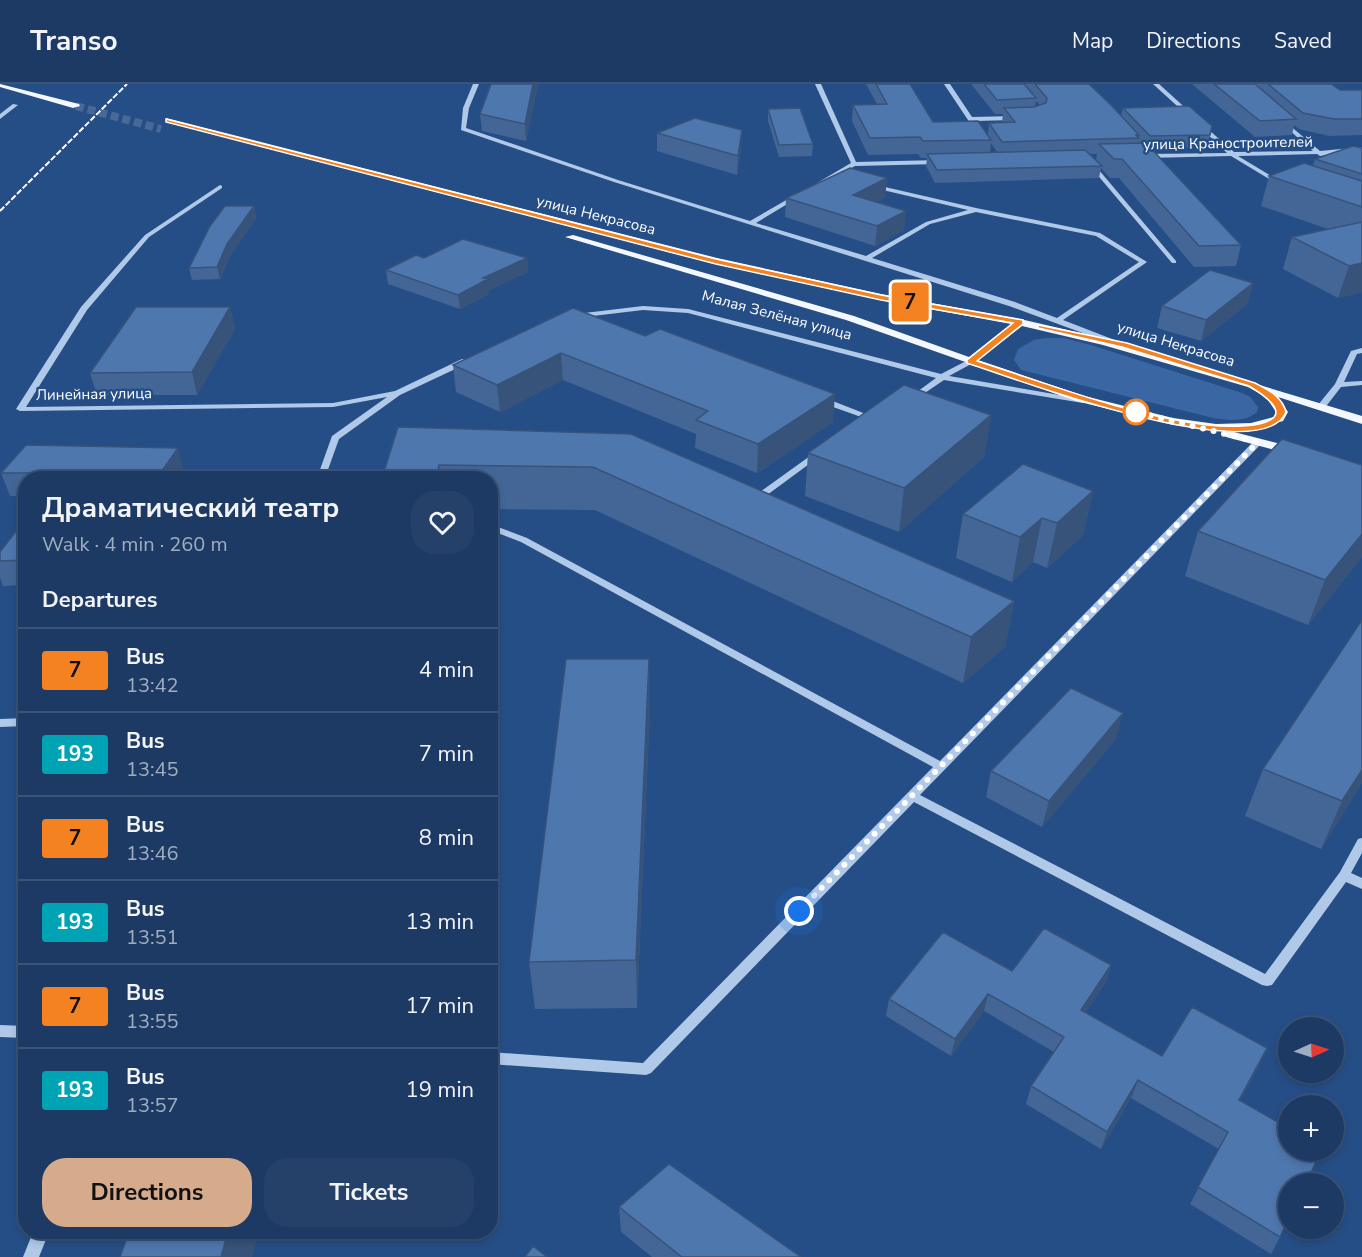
<!DOCTYPE html>
<html lang="en">
<head>
<meta charset="utf-8">
<style>
	body { margin:0; font-family:"Nunito Sans",sans-serif; background:#25416a; color:#f1f3f6; height:100vh; display:flex; flex-direction:column; font-size:22px; white-space:nowrap }
	* { box-sizing:border-box; margin:0 }
	p { font-size:20px; color:#a0adbf }
	.icon { flex:none; width:33px; height:33px; fill:none; stroke:currentColor; stroke-width:2; stroke-linecap:round; stroke-linejoin:round }
	.map { position:relative; flex:1; overflow:hidden }
	.side { position:absolute; left:18px; top:387px; width:480px; height:768px; display:flex; flex-direction:column; background:#1c3a64; border-radius:24px; box-shadow:0 3px 9px #0003,0 0 0 2px #3a5478 }
	.side>* { flex:none }
	.badge { padding:0 12px; border-radius:4px; font-size:21px; line-height:39px }
	.needle { width:39px; rotate:87deg }
	.fabs { position:absolute; left:1278px; top:933px; display:grid; gap:12px }
	.fabs a { display:grid; place-items:center; width:66px; height:66px; border-radius:50%; background:#1c3a64; box-shadow:0 3px 9px #0003,0 0 0 2px #3a5478; font-size:30px }
	.you { position:absolute; width:30px; height:30px; margin:-15px; border:4px solid #fff; border-radius:50%; background:#1a73e8; box-shadow:0 0 0 9px #1a73e833 }
	.map>.badge { position:absolute; translate:-50% -50%; box-shadow:0 0 0 3px #fff }
	h2 { padding:0 24px; font-size:22px; line-height:54px }
	.round { display:grid; place-items:center; flex:none; width:63px; height:63px; border-radius:24px; background:#25416a }
	.summary { display:flex; align-items:center; justify-content:space-between; height:102px; padding:0 24px }
	h1 { font-size:28px; font-weight:700; line-height:45px }
	.primary-button { display:flex; gap:12px; margin-top:auto; padding:12px 24px }
	.primary-button a { flex:1; height:69px; border-radius:24px; background:#d6ab8b; color:#111; font-size:24px; font-weight:700; line-height:69px; text-align:center }
	.primary-button a+a { background:#25416a; color:#f1f3f6 }
	ul { padding:0; list-style:none }
	li { display:flex; align-items:center; gap:18px; height:84px; padding:0 24px; border-top:2px solid #3a5478 }
	li div { flex:1 }
	li b { display:block; font-size:22px }
	li em { font-style:normal }
	li .badge { min-width:66px; font-weight:700; text-align:center }
	header { display:flex; align-items:center; gap:36px; box-sizing:border-box; height:84px; padding:0 30px; background:#1c3a64; border-bottom:2px solid #3a5478 }
	header strong { font-size:28px }
	nav { display:flex; gap:33px; margin-inline-start:auto; font-size:21px }
	.map>svg:first-child { display:block }
	.green { fill:#3a67a3 }
	.lines { fill:none; stroke-linecap:round; stroke-linejoin:round }
	.major-tunnel { stroke:#476998; stroke-width:8; stroke-dasharray:8 4; stroke-linecap:butt }
	.minor { fill:#b0c9e8; fill-rule:evenodd }
	.major { fill:#f3f7fe; fill-rule:evenodd }
	.rail { stroke:#fff; stroke-width:2; stroke-dasharray:6 2; stroke-linecap:butt }
	.wall { fill:#436696; fill-rule:evenodd }
	.shaded-wall { fill:#37537a }
	.building { fill:#4e77ae; stroke:#37537a; stroke-width:1.5 }
	.line { fill:#f58220; stroke:#fff; stroke-width:1.5 }
	.walk { stroke:#fff; stroke-width:6; stroke-dasharray:0 10.8 }
	.stop-dot { fill:#fff; stroke:#f58220; stroke-width:3 }
	.labels { text-anchor:middle; dominant-baseline:central; stroke-width:5; stroke-linejoin:round; paint-order:stroke }
	.far-street-label { font-size:15px; fill:#fff; stroke:#264e86 }
</style>
</head>
<body>
<header>
<strong>Transo</strong>
<nav><a>Map</a><a>Directions</a><a>Saved</a></nav>
</header>
<div class="map">
<svg width="1362" height="1173" viewBox="0 0 1362 1173">
	<rect width="100%" height="100%" fill="#264e86"/>
	<path class="green" d="M1046,254H1063L1091,261L1242,309L1250,313L1258,323L1257,328C1245,339 1228,336 1213,334L1021,286L1014,276L1018,265L1034,256Z"/>
	<g class="lines">
		<path class="major-tunnel" d="M76,22L161,45"/>
		<path class="minor" d="M473,0H479L469,24L466,44L618,96L750,137L795,111H799V113L756,139L866,172L926,138L968,126L870,103V101L872,100L976,124L1100,149L1147,178L1063,236L1125,260L1118,262L1009,222L614,98L461,46L463,24ZM976,128L1096,152L1139,178L1057,234L1015,218L872,174L930,140Z
			M815,0H821L856,78L939,76L942,78L939,80L855,82L821,101H817V99L851,79Z
			M944,0H950L972,33L1015,32L1018,34L1015,36L974,37L977,41L972,42Z
			M1153,0H1159L1191,29V31H1187Z
			M13,20L18,21L0,35V30Z
			M1282,35L1320,67L1362,63V67L1320,72L1317,70L1238,72L1281,98V100L1279,101L1231,72L1147,74L1144,72L1147,70L1227,69L1199,42L1198,41L1201,39L1234,68L1313,67L1280,38Z
			M1089,79H1093L1176,177V179H1172L1089,81Z
			M220,101L222,102V104L149,153L87,226L26,323L333,319L395,307L462,275H468V279L400,311L339,355L325,394H317L332,352L387,313L333,323L20,327L16,325L81,223L145,151Z
			M643,222L688,225L941,290L970,275H973V279L949,292L1083,315L1087,317L1083,319L944,296L913,317L909,315L910,313L936,294L688,229L643,226L576,234L572,232L576,230Z
			M1362,264V269L1357,270L1344,298L1362,297V301L1341,303L1324,325H1318V321L1335,300L1351,267Z
			M819,314H825L871,332L867,334H864L819,318Z
			M1258,355L1262,358L1261,360L920,711L1265,890L1340,788L1358,755L1362,754V769L1351,789L1362,794V805L1346,798L1272,901L1267,902L1262,901L914,718L651,989L646,991L490,980V968L643,979L933,683L521,458L490,446V440L527,454L940,677L1255,356Z
			M817,367L821,370L820,372L763,414H757V410Z
			M26,634V642L0,643V635Z
			M0,941L26,942V954L0,953Z
			M33,1148H49L39,1173H23Z"/>
		<path class="major" d="M0,0L79,20L80,22L73,24L0,3Z
			M166,34L717,174L881,210L1020,235L1111,256L1362,332V340L1278,313L1288,328L1283,337L1252,346L1230,347L1297,364L1299,367L1293,371L1226,353L1224,350L1229,347L1173,341L1076,317L846,236L565,153L573,151L854,232L969,273L1011,240L881,216L716,180L166,38ZM1022,242L1103,261L1248,303L1266,313L1276,328L1274,333L1251,339L1216,340L1173,334L1084,312L978,276Z"/>
		<path class="rail" d="M0,127L127,0"/>
	</g>
	<path class="wall" d="M538,0L526,57L482,47L480,30Z
		M866,0H910L933,38L988,50L989,39L1002,38L1003,30H995L971,0H1089L1121,32L1123,24L1210,51L1207,63L1152,65L1241,161L1236,182L1194,183L1119,94H1110L1101,84L1099,94L935,99L926,82L927,74H921L918,70L868,71L852,37L853,21L877,20ZM1036,17L1040,21L1035,23ZM991,59L997,68H990ZM1089,70H1097L1096,76Z
		M1192,0H1331L1340,6H1362V51L1329,52L1299,45L1294,41L1292,51L1255,53Z
		M768,25L813,60L812,72L779,73L768,37Z
		M657,49L741,64L737,91L657,67Z
		M1362,64V208L1338,214L1283,185L1292,153L1328,145L1261,122L1269,92L1313,82L1315,75Z
		M887,94L885,113L876,118L904,146L875,162L785,133L786,114Z
		M254,122L256,134L230,172L220,195L192,196L189,184Z
		M527,174L528,188L489,206V210L460,225L388,200L386,186Z
		M1253,199L1247,220L1201,257L1157,244L1162,222Z
		M230,223L235,245L197,311H97L90,289Z
		M573,224L833,338L757,389L695,364L696,350L563,296L500,328L456,308L453,281Z
		M991,331L984,373L899,448L805,412L808,369Z
		M398,343L631,350L1014,517L1005,563L963,599L595,426L490,425V394H382Z
		M184,388L180,394H26V412H10L1,389Z
		M1093,407L1083,451L1047,484L1033,478L1012,498L956,474L963,430Z
		M26,434V501L3,502L0,494V468Z
		M1198,447L1362,473L1308,541L1185,492Z
		M649,575L650,622L637,924L535,925L529,878Z
		M1116,655L1042,743L986,713L991,687Z
		M1263,685L1362,699L1321,765L1245,732Z
		M1111,881L1106,898L1085,929L1162,972L1267,964L1240,1017L1280,1153L1271,1170L1190,1120L1219,1065L1131,1014L1101,1065L1026,1020L1031,1002L1054,968L984,927L951,972L886,932L889,915L1012,887Z
		M619,1123L801,1173H652L621,1148Z"/>
	<path class="shaded-wall" d="M533,0H538L526,57L525,40Z
		M742,46L741,64L737,91L738,72Z
		M887,94L885,113L851,130L853,111Z
		M254,122L256,134L230,172L220,195L217,183L227,160Z
		M906,127L904,146L875,162L877,142Z
		M527,174L528,188L489,206V210L460,225L458,211L483,194Z
		M1362,179V208L1338,214L1349,182Z
		M1253,199L1247,220L1201,257L1206,236Z
		M230,223L235,245L197,311L192,288Z
		M561,269L563,296L500,328L497,301Z
		M835,310L833,338L757,389L758,360Z
		M991,331L984,373L899,448L904,404Z
		M178,364L184,388L180,394H160L159,391Z
		M439,381L441,394H436Z
		M1093,407L1083,451L1047,484L1057,439Z
		M1042,434L1033,478L1012,498L1020,453Z
		M1362,450V473L1308,541L1325,496Z
		M1014,517L1005,563L963,599L971,553Z
		M649,575L650,622L637,924L636,876Z
		M1123,629L1116,655L1042,743L1049,717Z
		M1362,686V699L1321,765L1342,717Z
		M1111,881L1106,898L1075,944L1081,926Z
		M988,910L984,927L951,972L955,955Z
		M1267,964L1259,982L1231,1034L1239,1016Z
		M1138,996L1131,1014L1101,1065L1107,1048Z
		M228,1148H259L252,1173H221Z"/>
	<path class="building" d="M491,0H533L525,40L480,30Z
		M876,0H910L933,38L978,37L991,56L923,57L920,53L870,54L853,21L887,20Z
		M984,0H1024L1036,14L997,16Z
		M1035,0H1089L1112,22L1139,51H1136L1139,54L1002,58L989,39L1015,38L1004,24L1034,23L1046,19L1047,14Z
		M1214,0H1255L1296,35L1260,37Z
		M1268,0H1331L1340,6H1362V35H1334L1303,29Z
		M1189,22L1212,42L1210,51L1150,52L1123,24Z
		M800,24L813,60L779,61L768,25Z
		M695,34L742,46L738,72L657,49Z
		M1146,59L1241,161L1199,162L1122,75H1114L1099,60Z
		M1353,62L1362,64V90L1315,75Z
		M1085,66L1102,82L937,86L927,70Z
		M1304,79L1362,97V123L1269,92Z
		M850,84L887,94L853,111L906,127L877,142L786,114Z
		M225,122H254L227,160L217,183L189,184L210,142Z
		M1362,138V179L1349,182L1292,153Z
		M463,155L527,174L483,194L488,195L458,211L386,186L416,171L424,174Z
		M1210,186L1253,199L1206,236L1162,222Z
		M136,223H230L192,288L90,289Z
		M573,224L645,252L660,245L835,310L758,360L696,336L708,327L561,269L497,301L453,281Z
		M904,301L991,331L904,404L808,369Z
		M398,343L631,350L1014,517L971,553L593,383L439,381L436,394H382Z
		M1282,355L1362,381V450L1325,496L1198,447Z
		M26,361L178,364L159,391H105L102,394H55L60,389H1Z
		M1023,380L1093,407L1057,439L1042,434L1020,453L963,430Z
		M26,434V476L0,477V468Z
		M1362,536V686L1342,717L1263,685Z
		M566,575H649L636,876L529,878Z
		M1071,604L1123,629L1049,717L991,687Z
		M1044,844L1111,881L1081,926L1162,972L1192,923L1267,964L1239,1016L1288,1044V1066H1321L1306,1100H1288V1136L1280,1153L1198,1103L1228,1048L1138,996L1107,1048L1031,1002L1064,953L988,910L955,955L889,915L943,848L1012,887Z
		M669,1080L801,1173H682L619,1123Z
		M129,1148H228L221,1173H120Z
		M533,1162L547,1173H525Z"/>
	<path class="line" d="M166,35L716,175L881,211L1023,236V240L977,277C1052,301 1128,331 1207,341C1241,345 1316,342 1249,302L1122,263L1038,244V241L1127,259L1255,299C1268,306 1282,312 1286,328C1262,387 1015,295 967,279V276L1013,239L881,216L716,180L166,38Z"/>
	<g class="lines">
		<path class="walk" d="M799,827L1258,358L1136,328"/>
	</g>
	<circle class="stop-dot" cx="1136" cy="328" r="12"/>
	<g class="labels">
		<g class="far-street-label">
			<text transform="translate(1228 59) rotate(-1)">улица Краностроителей</text>
			<text transform="translate(596 131) rotate(14)">улица Некрасова</text>
			<text transform="translate(777 231) rotate(15)">Малая Зелёная улица</text>
			<text transform="translate(1176 260) rotate(17)">улица Некрасова</text>
			<text transform="translate(94 310) rotate(-1)">Линейная улица</text>
		</g>
	</g>
</svg>
<div class="fabs">
<a><svg class="needle" viewBox="-14 -14 28 28"><path d="M0-13l5 13h-10z" fill="#e53935"/><path d="M0 13l5-13h-10z" fill="#a0adbf"/></svg></a>
<a>+</a>
<a>−</a>
</div>
<div class="you" style="left:799px;top:827px"></div>
<b class="badge" style="left:910px;top:218px;background:#f58220;color:#111">7</b>
<section class="side">
<div class="summary"><div><h1>Драматический театр</h1><p>Walk · 4 min · 260 m</p></div><a class="round"><svg class="icon" aria-label="heart" viewBox="0 0 24 24"><path d="M12 20l-8-8c-3-5 5-10 8-4 3-6 11-1 8 4z"/></svg></a></div>
<h2>Departures</h2>
<ul>
<li><span class="badge" style="background:#f58220;color:#111">7</span><div><b>Bus</b><p>13:42</p></div><em>4 min</em></li>
<li><span class="badge" style="background:#00a3b4;color:#fff">193</span><div><b>Bus</b><p>13:45</p></div><em>7 min</em></li>
<li><span class="badge" style="background:#f58220;color:#111">7</span><div><b>Bus</b><p>13:46</p></div><em>8 min</em></li>
<li><span class="badge" style="background:#00a3b4;color:#fff">193</span><div><b>Bus</b><p>13:51</p></div><em>13 min</em></li>
<li><span class="badge" style="background:#f58220;color:#111">7</span><div><b>Bus</b><p>13:55</p></div><em>17 min</em></li>
<li><span class="badge" style="background:#00a3b4;color:#fff">193</span><div><b>Bus</b><p>13:57</p></div><em>19 min</em></li>
</ul>
<div class="primary-button"><a>Directions</a><a>Tickets</a></div>
</section>
</div>
</body>
</html>
